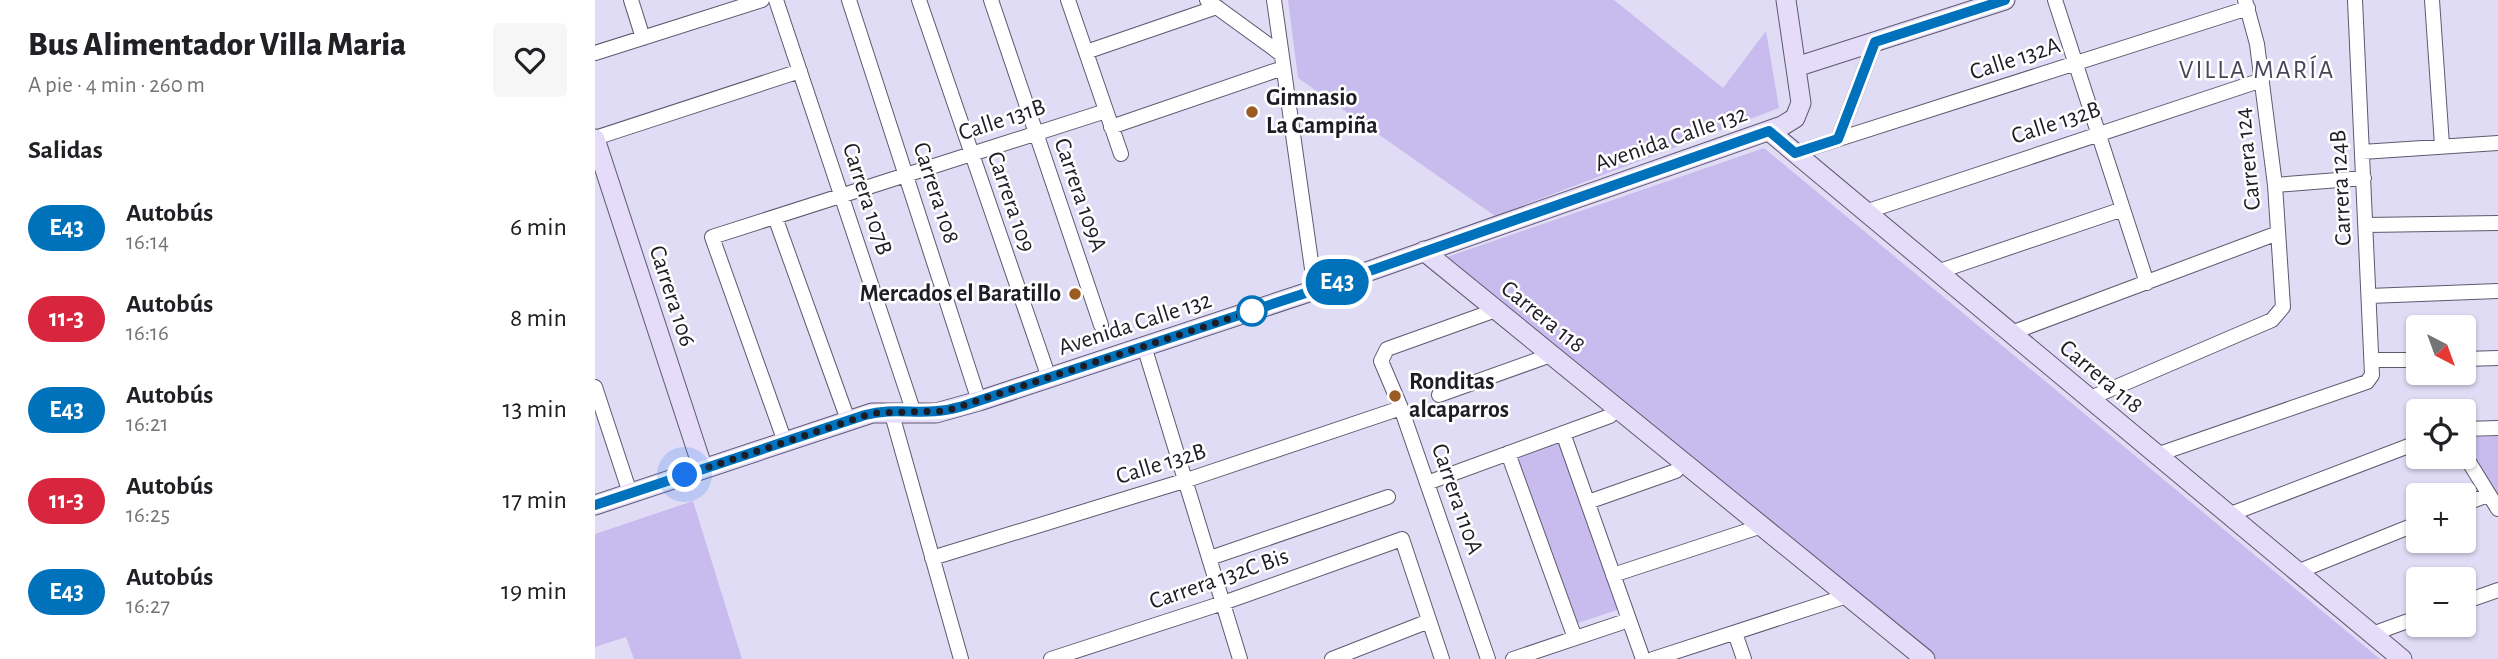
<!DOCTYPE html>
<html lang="es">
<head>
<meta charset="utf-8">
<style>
	body { margin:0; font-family:"Alegreya Sans",sans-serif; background:#f6f6f6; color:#202124; height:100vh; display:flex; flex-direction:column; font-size:26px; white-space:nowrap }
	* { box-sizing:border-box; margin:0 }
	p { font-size:23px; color:#757577 }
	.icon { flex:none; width:38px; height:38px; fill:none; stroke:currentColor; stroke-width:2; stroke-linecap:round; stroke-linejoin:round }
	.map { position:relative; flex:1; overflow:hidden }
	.side { display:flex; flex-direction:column; background:#fff; width:595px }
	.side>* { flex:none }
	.badge { padding:0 14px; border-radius:23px; font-size:24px; line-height:46px }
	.needle { width:46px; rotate:139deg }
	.buttons { position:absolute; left:1811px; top:315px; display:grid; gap:14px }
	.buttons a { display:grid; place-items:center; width:70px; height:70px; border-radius:7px; background:#fff; box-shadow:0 2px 5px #0004; font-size:35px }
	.you { position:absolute; width:35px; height:35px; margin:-18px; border:5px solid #fff; border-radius:50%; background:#1a73e8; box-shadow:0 0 0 10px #1a73e833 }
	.map>.badge { position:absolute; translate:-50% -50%; box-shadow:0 0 0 4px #fff }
	h2 { padding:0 28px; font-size:26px; line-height:63px }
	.round { display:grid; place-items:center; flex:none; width:74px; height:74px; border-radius:7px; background:#f6f6f6 }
	.overview { display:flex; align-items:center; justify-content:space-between; height:119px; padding:0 28px }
	h1 { font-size:33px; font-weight:800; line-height:52px }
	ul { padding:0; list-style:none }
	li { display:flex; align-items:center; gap:21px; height:91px; padding:0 28px }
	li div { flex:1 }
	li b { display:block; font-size:26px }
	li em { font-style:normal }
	li .badge { min-width:77px; font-weight:700; text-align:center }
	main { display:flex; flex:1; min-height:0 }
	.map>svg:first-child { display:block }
	.green { fill:#c8bcef }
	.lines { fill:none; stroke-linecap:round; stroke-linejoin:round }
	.street-casing { stroke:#5e596e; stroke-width:16 }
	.secondary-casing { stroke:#5e596e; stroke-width:21 }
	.street { stroke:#fff; stroke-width:14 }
	.secondary { stroke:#e4dcf9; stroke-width:19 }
	.line-casing { stroke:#fff; stroke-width:16 }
	.line { stroke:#0072bc; stroke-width:10 }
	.walk { stroke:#1e1c25; stroke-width:7; stroke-dasharray:0 12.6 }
	.poi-dot { fill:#9a5c22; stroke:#fff; stroke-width:2.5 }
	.stop-dot { fill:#fff; stroke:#0072bc; stroke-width:3.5 }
	.labels { text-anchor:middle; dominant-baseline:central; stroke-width:5; stroke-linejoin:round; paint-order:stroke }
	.street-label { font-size:24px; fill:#1e1c25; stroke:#fff }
	.poi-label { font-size:24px; font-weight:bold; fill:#1e1c25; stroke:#fff; text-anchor:start }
	.neighbourhood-label { font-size:26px; letter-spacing:2px; fill:#4a465a; stroke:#fff }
</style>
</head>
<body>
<main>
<section class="side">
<div class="overview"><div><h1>Bus Alimentador Villa Maria</h1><p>A pie · 4 min · 260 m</p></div><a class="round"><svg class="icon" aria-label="heart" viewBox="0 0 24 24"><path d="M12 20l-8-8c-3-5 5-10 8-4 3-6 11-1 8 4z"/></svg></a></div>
<h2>Salidas</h2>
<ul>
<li><span class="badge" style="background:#0072bc;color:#fff">E43</span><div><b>Autobús</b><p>16:14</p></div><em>6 min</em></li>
<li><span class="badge" style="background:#d7263d;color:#fff">11-3</span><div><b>Autobús</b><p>16:16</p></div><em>8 min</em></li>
<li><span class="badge" style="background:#0072bc;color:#fff">E43</span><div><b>Autobús</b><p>16:21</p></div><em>13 min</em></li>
<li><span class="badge" style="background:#d7263d;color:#fff">11-3</span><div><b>Autobús</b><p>16:25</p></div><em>17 min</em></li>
<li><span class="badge" style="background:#0072bc;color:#fff">E43</span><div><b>Autobús</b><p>16:27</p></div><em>19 min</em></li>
</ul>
</section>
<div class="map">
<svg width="1903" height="659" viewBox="0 0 1903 659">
	<rect width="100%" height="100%" fill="#e1dcf5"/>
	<path class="green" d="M693,0H1019L1128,88L1171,31L1184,108L900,216L703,78Z
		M1169,148L1785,659H1339L852,257Z
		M1903,436V500L1869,449V438Z
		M966,440L1025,609L980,624L921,456Z
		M98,501L147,659H39L31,637L0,647V534Z"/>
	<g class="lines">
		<g class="street-casing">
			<path id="street" d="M36,0L48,38
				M181,0L319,413
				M254,0L384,401
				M324,0L454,378
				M396,0L506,325
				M473,0L526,154
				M612,0L686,54
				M679,0L720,290
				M1460,0L1552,283
				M1837,0L1847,145
				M491,52L622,7
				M0,53L167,0
				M516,127L688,68
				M0,138L205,71
				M1243,139L1280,42
				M1767,152L1903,143
				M1200,153L1653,8
				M1680,185L1769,178
				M1270,212L1667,80
				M180,217L253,420
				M1771,225L1903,223
				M1342,272L1528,209
				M1774,296L1903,291
				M1416,333L1683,233
				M549,346L645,659
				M1869,359L1903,358
				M1777,360H1824
				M0,387L35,493
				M844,395L956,355
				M1493,399L1677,320L1688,307L1680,185L1662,44L1650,0
				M296,411L366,659
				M1869,429L1903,428
				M968,433L1048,659
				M190,442L117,237L511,111
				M913,453L980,638
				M1869,454L1903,509
				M1561,455L1772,382L1777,375L1760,0
				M832,483L1015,416
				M993,502L1081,471
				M1869,504L1893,495
				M1633,515L1824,442
				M337,558L592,480L806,408
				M615,558L793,497
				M1702,572L1824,523
				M1018,575L1167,526
				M1869,602L1903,590
				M1140,633L1149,659
				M1777,634L1824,617
				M456,659L628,603L807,539L847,659
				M737,659L834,621
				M893,659L806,408L786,361L792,349L901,310
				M918,659L1034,620
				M1058,659L1252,596"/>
		</g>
		<g class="secondary-casing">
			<path id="secondary" d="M1201,67L1410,0
				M1174,131L1807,659
				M0,139L108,469
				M829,251L1330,659
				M0,505L277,413H341L384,401L726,288L1187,126L1200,118L1206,103L1191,0"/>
		</g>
		<use href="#street" class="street"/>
		<use href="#secondary" class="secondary"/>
	</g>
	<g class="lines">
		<g class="line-casing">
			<path id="line" d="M0,505L270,415C304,406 330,418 368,406L726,288L1174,131L1200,153L1243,139L1280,42L1410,0"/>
		</g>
		<use href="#line" class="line"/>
		<path class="walk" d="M90,475L278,413L351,411L657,311"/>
	</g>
	<g class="poi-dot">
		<circle cx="657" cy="112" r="7"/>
		<circle cx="480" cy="294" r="7"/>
		<circle cx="800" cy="396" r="7"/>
	</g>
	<circle class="stop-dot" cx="657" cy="311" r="14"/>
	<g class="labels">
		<g class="street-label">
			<text transform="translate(1420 59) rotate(-18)">Calle 132A</text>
			<text transform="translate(407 120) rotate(-18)">Calle 131B</text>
			<text transform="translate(1461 123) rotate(-18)">Calle 132B</text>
			<text transform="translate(1076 139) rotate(-19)">Avenida Calle 132</text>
			<text transform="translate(1653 159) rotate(-96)">Carrera 124</text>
			<text transform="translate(1746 188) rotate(-93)">Carrera 124B</text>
			<text transform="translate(341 193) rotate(72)">Carrera 108</text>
			<text transform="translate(485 195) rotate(71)">Carrera 109A</text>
			<text transform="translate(272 199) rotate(72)">Carrera 107B</text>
			<text transform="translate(416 202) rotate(71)">Carrera 109</text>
			<text transform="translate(77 296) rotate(72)">Carrera 106</text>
			<text transform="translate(948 317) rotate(39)">Carrera 118</text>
			<text transform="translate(540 324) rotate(-18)">Avenida Calle 132</text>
			<text transform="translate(1506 377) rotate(40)">Carrera 118</text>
			<text transform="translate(566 464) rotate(-17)">Calle 132B</text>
			<text transform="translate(862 499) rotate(71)">Carrera 110A</text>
			<text transform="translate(624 579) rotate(-19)">Carrera 132C Bis</text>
		</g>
		<g class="poi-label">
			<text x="671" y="98">Gimnasio<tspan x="671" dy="28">La Campiña</tspan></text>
			<text x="466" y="294" text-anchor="end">Mercados el Baratillo</text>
			<text x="814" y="382">Ronditas<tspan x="814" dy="28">alcaparros</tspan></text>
		</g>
		<g class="neighbourhood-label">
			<text x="1662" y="70">VILLA MARÍA</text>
		</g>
	</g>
</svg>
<div class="buttons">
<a><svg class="needle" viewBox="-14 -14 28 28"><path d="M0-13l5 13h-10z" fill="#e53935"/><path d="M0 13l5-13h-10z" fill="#757577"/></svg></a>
<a><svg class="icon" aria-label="locate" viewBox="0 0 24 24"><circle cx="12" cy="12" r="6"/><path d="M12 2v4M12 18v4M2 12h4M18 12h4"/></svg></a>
<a>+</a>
<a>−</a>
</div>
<div class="you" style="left:90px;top:475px"></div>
<b class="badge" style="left:742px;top:282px;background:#0072bc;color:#fff">E43</b>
</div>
</main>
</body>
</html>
